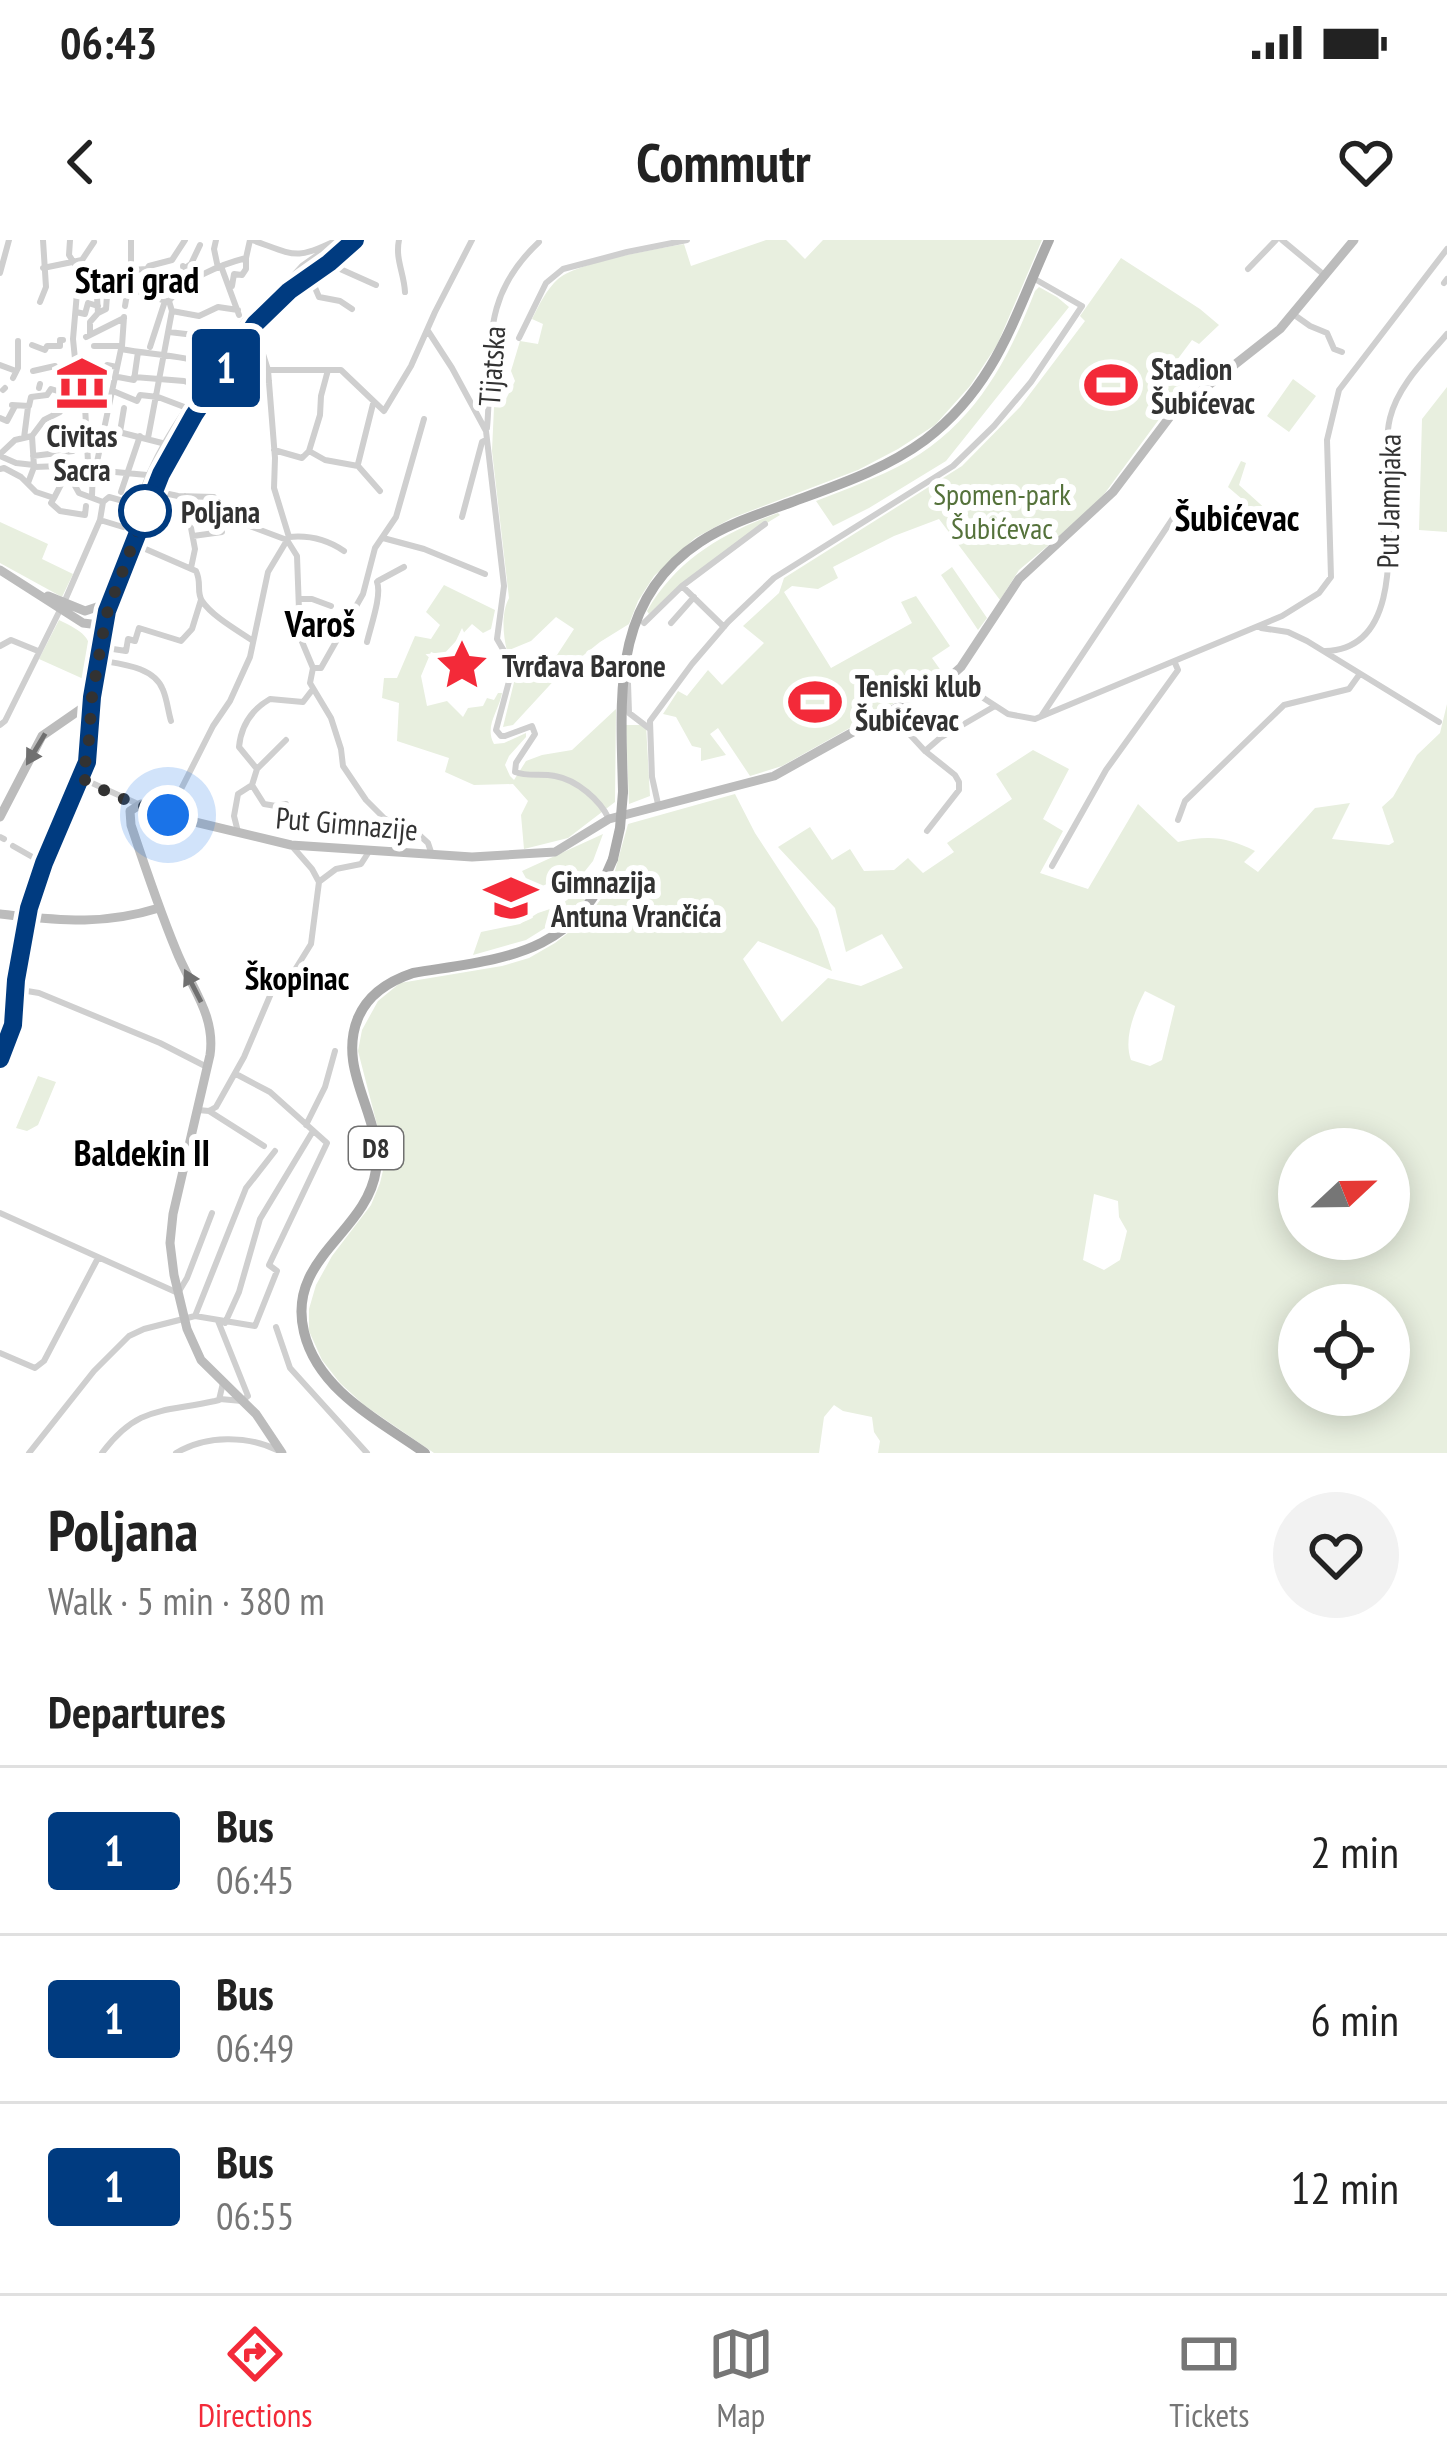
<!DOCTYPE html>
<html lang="en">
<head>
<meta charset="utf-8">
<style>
	body { margin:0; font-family:"PT Sans Narrow",sans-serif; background:#f2f2f2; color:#222; height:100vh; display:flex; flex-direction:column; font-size:45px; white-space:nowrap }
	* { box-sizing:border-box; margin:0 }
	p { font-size:39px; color:#767676 }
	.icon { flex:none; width:66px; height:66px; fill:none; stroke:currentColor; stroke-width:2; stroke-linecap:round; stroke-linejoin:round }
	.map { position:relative; height:1213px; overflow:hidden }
	.drawer { display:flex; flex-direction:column; background:#fff; flex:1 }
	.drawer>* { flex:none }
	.badge { padding:0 24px; border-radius:9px; font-size:42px; line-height:78px }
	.needle { width:78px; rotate:68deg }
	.tools { position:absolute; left:1278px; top:888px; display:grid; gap:24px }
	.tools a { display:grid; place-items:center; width:132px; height:132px; border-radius:50%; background:#fff; box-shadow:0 6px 30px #0003; font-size:60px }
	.you { position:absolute; width:60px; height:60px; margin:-30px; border:9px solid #fff; border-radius:50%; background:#1a73e8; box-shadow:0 0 0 18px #1a73e833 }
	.map>.badge { position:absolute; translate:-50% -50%; box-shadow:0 0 0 6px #fff }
	h2 { padding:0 48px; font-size:45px; line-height:108px }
	.round { display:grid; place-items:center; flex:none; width:126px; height:126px; border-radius:63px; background:#f2f2f2 }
	.headline { display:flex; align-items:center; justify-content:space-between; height:204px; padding:0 48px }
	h1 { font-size:57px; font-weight:700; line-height:90px }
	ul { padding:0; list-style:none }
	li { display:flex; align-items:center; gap:36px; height:168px; padding:0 48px; border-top:3px solid #e0e0e0 }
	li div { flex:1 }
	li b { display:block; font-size:45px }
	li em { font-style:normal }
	li .badge { min-width:132px; font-weight:700; text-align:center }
	.status { display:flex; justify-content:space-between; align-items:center; height:84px; padding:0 60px; background:#fff; direction:ltr }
	.status svg { height:33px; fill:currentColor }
	header { display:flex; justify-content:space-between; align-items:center; height:156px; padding:0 48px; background:#fff; font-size:54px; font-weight:700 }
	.tabs { display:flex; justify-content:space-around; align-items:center; height:168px; border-top:3px solid #e0e0e0; background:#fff; font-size:33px; color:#767676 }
	.tabs a { display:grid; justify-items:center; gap:6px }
	.tabs .selected { color:#f32a39 }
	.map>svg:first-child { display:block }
	.green { fill:#e8efdf; fill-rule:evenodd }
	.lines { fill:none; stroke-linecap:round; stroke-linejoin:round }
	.street { stroke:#cfcfcf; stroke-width:6 }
	.secondary { stroke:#bcbcbc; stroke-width:9 }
	.primary { stroke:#aaa; stroke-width:10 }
	.primary-bridge { stroke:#aaa; stroke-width:10 }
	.oneway { fill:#707070 }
	.line-casing { stroke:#fff; stroke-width:27 }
	.line { stroke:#003b80; stroke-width:18 }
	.walk { stroke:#323232; stroke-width:12; stroke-dasharray:0 21.6 }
	.stop-dot { fill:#fff; stroke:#003b80; stroke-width:6 }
	.labels { text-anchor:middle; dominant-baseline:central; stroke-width:12; stroke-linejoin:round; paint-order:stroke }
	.shield { fill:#fff; stroke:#707070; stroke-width:3 }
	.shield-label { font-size:27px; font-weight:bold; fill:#323232 }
	.street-label { font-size:30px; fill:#323232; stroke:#fff }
	.poi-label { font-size:30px; font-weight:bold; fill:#323232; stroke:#fff; text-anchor:start }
	.park-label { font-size:30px; fill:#55723b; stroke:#fff }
	.stop-label { font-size:30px; font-weight:bold; fill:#323232; stroke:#fff; text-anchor:start }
	.neighbourhood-label { font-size:33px; font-weight:bold; fill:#000; stroke:#fff }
	.quarter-label { font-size:36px; font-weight:bold; fill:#000; stroke:#fff }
</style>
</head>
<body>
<div class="status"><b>06:43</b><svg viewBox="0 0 49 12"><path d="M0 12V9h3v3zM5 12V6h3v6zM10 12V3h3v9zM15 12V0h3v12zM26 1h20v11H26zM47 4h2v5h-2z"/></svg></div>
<header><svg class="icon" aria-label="back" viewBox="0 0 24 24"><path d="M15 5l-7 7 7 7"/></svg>Commutr<svg class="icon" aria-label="heart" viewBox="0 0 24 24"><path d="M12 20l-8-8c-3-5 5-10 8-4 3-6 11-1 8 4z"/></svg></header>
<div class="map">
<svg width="1447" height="1213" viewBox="0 0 1447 1213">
	<rect width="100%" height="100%" fill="#fff"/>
	<path class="green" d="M766,0H786L805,19L823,0H1042L997,105L970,146L935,185L898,209L858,230L732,278L695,298L654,336L638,361L629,384L600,402L560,434L513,485L503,487L519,422L557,415L574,389L556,377L531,401L507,411C503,395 501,373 509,358L492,211L494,167H502L515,141L511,131L520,101L538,104L543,84L532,79C539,65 546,50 558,39C578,22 656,9 684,4L691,26Z
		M1121,18L1200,69L1219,85L1199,104L1192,100L1174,124L1190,137L1105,253L1089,271L1019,330L1000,360L939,279L894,296L833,327L838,338L818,349L792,346L784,352L831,428L912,383L901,362L916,356L950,406L932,418L944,435L782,526L750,536L718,488L710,494L726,515L701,521V508L692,506L676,477L663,474L678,451L687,456L708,430L722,445L764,403L743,386L779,353L784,338L962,226L1020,167L1085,81L1080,76Z
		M1039,47L1057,57L1069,67L946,221L869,268L833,286L816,261C839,252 863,243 885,233C967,196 1004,131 1035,51Z
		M1293,139L1316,156L1289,192L1267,176Z
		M1447,147V292L1419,290L1422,179Z
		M1241,221L1246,223L1239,245L1269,272L1237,287L1229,285L1228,274L1235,271L1242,259L1228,247Z
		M778,273L780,275C733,303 689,336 649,374L647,371C677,319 723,293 778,273Z
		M0,282L48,304L42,319L73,334L62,357L0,323Z
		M952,327L987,378L978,390L941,335Z
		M444,345L495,370L491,389L483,393L472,384L442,416L431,412L421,436L427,466L447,461L463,477L468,468L483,466L487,458L494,460L498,453H502C499,471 484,486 494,504L504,503L526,493V497L509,516L505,525L510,536L514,540L526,521L542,515L572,510L616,469L615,562L568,598L524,609L521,575L528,561L513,544L474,545L445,532L449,518L397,501L399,463L382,458L384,438H397L415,396L431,399L440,385L426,372Z
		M59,380C96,398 91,401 88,441L39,419Z
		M1447,464V1213H878L880,1201L874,1192L872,1177L843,1171L834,1165L824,1177L819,1213H434L364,1165L340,1143L322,1120L309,1091V1069L316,1045L332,1016L371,965L380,943L385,922L382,904L358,811L362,790L378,761L400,743L502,726L529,718L555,703L587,678L611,645L628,584L735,554L755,593L818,689L832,731L758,701L743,719L782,782L828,738L861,746L903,728L882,694L846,712L835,668L778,607L810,587L832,620L850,609L864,631L894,630L908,618L923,633L954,612L947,603L1012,559L996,534L1033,510L1069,529L1043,579L1063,591L1040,633L1088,649L1138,564L1178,602C1209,595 1227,597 1255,611L1244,622L1258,632L1315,568L1350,563L1332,599L1389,605L1394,602L1382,567L1393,557L1417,515L1440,493ZM1145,751L1175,766L1162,820L1150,826L1131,820C1123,798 1135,770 1145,751ZM1299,909H1389V999H1299ZM1094,954L1118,961L1119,977L1127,991L1120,1020L1104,1030L1083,1020ZM1299,1065H1389V1155H1299Z
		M626,485H646L650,556L629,564Z
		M603,594L593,621L577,641L562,636L533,651L522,631Z
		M595,639L582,665L526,700L473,715L481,692L520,684L538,673L559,666Z
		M38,836L56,842L38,885L27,891L16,888Z"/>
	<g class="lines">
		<path class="street" d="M70,0L69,15L77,28L78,41L73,99L77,139L80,141L85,166L88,222L93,227
			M216,0L214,9L218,28
			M252,0C295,15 295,21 337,0
			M399,0C395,19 404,33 405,52
			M1282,0L1323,34
			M331,21L338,28L376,45
			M221,26L239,75
			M43,28L82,20L94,2
			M1248,29L1276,0
			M131,30L147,29L149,26L172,20L185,0
			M0,33L9,0
			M310,36L319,57L340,61L352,69
			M199,37L188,26L191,24L200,5
			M1444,43L1447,39
			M123,46L165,61
			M232,46L234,34L242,35L246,29V18
			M282,48L302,26L330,6
			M174,53L170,43L184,33L183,26
			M169,61C186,39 219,25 246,18L250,0
			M40,62L46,47L43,0
			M125,66L131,30V0
			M76,72L85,74L88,63L98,66
			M98,73L106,69L108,42
			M1293,74L1310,86L1327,93L1334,109L1342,112
			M428,91L452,128L486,191L504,346L497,399L511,423L512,430L496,490L501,496H505L532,486L535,494L516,523L515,532C528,537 541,533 555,536C577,540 600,560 609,579
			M169,92L211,97L230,103
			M90,95V82L98,73L96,41
			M86,97L124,78
			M245,98L262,111L268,130
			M519,98L546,43L563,29L627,12L687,0
			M32,105L45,110L47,106H60V100H63
			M94,106H120L121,109C152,115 187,115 215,127C185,171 154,211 139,262L134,264L109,257L103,262
			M122,106L124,77
			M150,107L165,61H169L172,71L199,76L218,67L238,70
			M219,121L245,80
			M0,125L16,131
			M76,126L105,129L107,125L117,127
			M224,130L247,139L269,141
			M33,131L55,126
			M118,137L134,140L138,112
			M134,137L184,141L201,147
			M13,138L18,128V101
			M39,148L40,144
			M3,150L5,148
			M113,151L137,161L140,155L158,157L187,168
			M12,165L29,166L31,157L47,155L51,149L84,159
			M85,166L109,168
			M0,178L7,181L15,166
			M103,188L162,203
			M487,188C494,112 477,60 539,2
			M120,192L124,168
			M24,198L28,167
			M148,198L172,71
			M274,210L302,218L309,211L325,220L358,226L380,251
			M309,211L320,175L321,156L328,130
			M0,214L15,200L32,196L44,180L60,172L77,139
			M0,216L16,223L34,225
			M33,216L73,211L74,207H88
			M358,224L373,164
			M34,227L89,225
			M0,229L4,228L21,237L36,252L54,258L51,263L60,271L85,275L86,266
			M94,230L147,235
			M65,238L74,244L79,253L103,262L100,280L66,358
			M28,243L34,227L32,196
			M155,251L178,256L214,257L239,282L287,300
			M121,252L140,196
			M92,256L93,227L97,222L121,109
			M185,256L195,309L191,328
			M54,258L70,227
			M462,277L482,202L486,200
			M100,280L133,290
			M193,296L222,292
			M289,297C309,295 328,300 344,311
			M383,298L424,309L485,334
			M287,300L297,316L300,397L313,428L310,443L331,478L341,509L343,526L366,560L384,578L400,587L416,592L428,603L432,615
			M134,304L196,331C202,343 196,351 202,361C213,377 237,390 253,401
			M378,341L404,327
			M682,346L724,387
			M300,359H312L331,366
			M644,383L682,346L765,284
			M671,383L694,357
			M1261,388L1288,392L1307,401L1439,482
			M367,402C371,385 382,355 377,342
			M0,406L11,400L38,411
			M100,407L126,411L128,399L135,401L139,388L181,401L192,389L201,360
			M1325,411C1423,409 1375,237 1390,178C1398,145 1426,119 1447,94
			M98,420C119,424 154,426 163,450C167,459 168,471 171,481
			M313,428H321L363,354L375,308L396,277L424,179
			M951,437L1008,474L1035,479L1282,376L1319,353L1331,337L1327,200L1339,150L1447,9
			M628,443L629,473L650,489
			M889,472L925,511L955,535L959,542V550L927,591
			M1042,475L1179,269
			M0,485L5,481L60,370
			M925,511L940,498L995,466
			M257,529L239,507C241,485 251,470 270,459L303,462L313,449
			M81,538L138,564
			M252,545L264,564L276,566L286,564
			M658,564L652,537L650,481L692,424L728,382L774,338L953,226L994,186L1031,142L1082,66L1033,38
			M168,575L213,486L230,461L250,417L268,332L289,297L274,248L275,218L268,130H341L384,171L411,126L435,72L472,0
			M1178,580L1185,561L1284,465L1349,449L1359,435
			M238,592L234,576L238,554L252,545L257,529L286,500
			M0,597L4,599
			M13,606L43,623
			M1052,626L1106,530L1178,430L1175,423
			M320,641L336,629L361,624L370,610
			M15,749L39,753L160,803L205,826
			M198,870L209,871L216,867L244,817L275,744L293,733L311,704L319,642L312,629L291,605
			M209,871L264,906
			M306,885L325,847L335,811
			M0,973L178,1053L187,1038L212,973
			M195,1076L246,948L275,911
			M218,1081L248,1156L242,1161L220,1159
			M225,1083L239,1052L260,979L313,891
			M276,1087L290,1128L367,1213
			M0,1113L35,1128L44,1121L98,1018
			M29,1213L94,1131L129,1096L144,1089L195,1076L255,1086L277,1031L269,1025L327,903L270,852L236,834
			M102,1213C138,1165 162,1173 215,1161L219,1160L223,1143
			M176,1213C206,1195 248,1195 279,1211"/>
		<path class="secondary" d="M0,330L83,383L99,385L105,380
			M48,356L85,371L100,366L109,359
			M0,577L42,496L81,469L92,457
			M0,674C59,680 101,686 159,668
			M0,819L13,785L16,740L29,667L43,623L87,522L92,457L107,371L161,234L202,162L255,84L289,51L329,23L355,0
			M282,1213L256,1174L201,1120L187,1089L174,1035L170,1003L173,974L210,815C216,775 190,746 176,710C159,669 145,627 131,585L130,571L141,564L174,577L291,605L472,617L555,612L609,579L774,536L889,472L950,437L961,427L1019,339L1113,252L1172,174L1280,89L1354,0"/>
		<path class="primary" d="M623,552C621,459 610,361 700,302C727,284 762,273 792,262C838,245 886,229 925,200C996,146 1014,77 1049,0
			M425,1213C380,1181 318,1151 304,1092C286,1018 367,993 376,930C384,877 336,832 358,778C368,754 389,741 413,733C503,718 574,717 613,619"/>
		<path class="primary-bridge" d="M613,619L620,588L623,552"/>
	</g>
	<defs><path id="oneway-solid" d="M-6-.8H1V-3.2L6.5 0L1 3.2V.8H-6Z" transform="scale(3)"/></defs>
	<g class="oneway">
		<use href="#oneway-solid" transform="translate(36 509) rotate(121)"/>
		<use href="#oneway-solid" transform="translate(193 746) rotate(-117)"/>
	</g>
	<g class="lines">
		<g class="line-casing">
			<path id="line" d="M0,819L13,785L16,740L29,668L44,623L87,522L92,457L107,371L161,234L194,175L255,84L289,51L329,23L355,0"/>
		</g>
		<use href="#line" class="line"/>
		<path class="walk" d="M145,271L106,376L92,457L88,512L81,538L113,555L168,575"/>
	</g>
	<defs>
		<g id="museum-bare" transform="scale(4.14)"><path d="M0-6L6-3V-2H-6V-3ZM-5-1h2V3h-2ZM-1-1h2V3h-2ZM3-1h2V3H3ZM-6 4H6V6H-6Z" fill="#f32a39" stroke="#fff" stroke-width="2.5" paint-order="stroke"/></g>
		<g id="stadium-bare" transform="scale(4.14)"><path d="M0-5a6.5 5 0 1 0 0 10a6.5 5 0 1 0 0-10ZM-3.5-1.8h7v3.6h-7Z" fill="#f32a39" stroke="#fff" stroke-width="2.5" paint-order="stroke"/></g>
		<g id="sight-bare" transform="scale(4.14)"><path d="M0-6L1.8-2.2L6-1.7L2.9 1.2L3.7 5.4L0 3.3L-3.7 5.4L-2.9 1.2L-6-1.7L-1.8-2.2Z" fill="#f32a39" stroke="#fff" stroke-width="2.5" paint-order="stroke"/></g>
		<g id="school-bare" transform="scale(4.14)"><path d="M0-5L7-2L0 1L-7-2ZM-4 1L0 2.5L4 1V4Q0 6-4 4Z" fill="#f32a39" stroke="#fff" stroke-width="2.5" paint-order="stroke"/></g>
	</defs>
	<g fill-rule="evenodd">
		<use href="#museum-bare" x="82" y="143"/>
		<use href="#stadium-bare" x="1111" y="145"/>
		<use href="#sight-bare" x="462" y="425"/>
		<use href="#stadium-bare" x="815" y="462"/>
		<use href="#school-bare" x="511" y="658"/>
	</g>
	<circle class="stop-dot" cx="145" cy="271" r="24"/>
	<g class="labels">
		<rect class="shield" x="349" y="887" width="54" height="42" rx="9"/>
		<g class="shield-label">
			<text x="376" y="908">D8</text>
		</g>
		<g class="street-label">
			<text transform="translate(491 126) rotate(-86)">Tijatska</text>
			<text transform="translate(1388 261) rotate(-89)">Put Jamnjaka</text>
			<text transform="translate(347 583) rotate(5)">Put Gimnazije</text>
		</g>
		<g class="poi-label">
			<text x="1151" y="128">Stadion<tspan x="1151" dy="34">Šubićevac</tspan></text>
			<text x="82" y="195" text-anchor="middle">Civitas<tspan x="82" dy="34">Sacra</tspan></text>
			<text x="502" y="425">Tvrđava Barone</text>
			<text x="855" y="445">Teniski klub<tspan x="855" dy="34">Šubićevac</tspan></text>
			<text x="551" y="641">Gimnazija<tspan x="551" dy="34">Antuna Vrančića</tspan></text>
		</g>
		<g class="park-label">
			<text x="1002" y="253">Spomen-park<tspan x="1002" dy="34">Šubićevac</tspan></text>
		</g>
		<g class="stop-label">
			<text x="181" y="271">Poljana</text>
		</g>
		<g class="neighbourhood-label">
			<text x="297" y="737">Škopinac</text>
		</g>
		<g class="quarter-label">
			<text x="137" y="39">Stari grad</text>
			<text x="1237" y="277">Šubićevac</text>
			<text x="320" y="383">Varoš</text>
			<text x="142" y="912">Baldekin II</text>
		</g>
	</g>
</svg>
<div class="tools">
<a><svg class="needle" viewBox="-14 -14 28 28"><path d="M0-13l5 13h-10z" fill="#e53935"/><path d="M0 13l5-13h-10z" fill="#767676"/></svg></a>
<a><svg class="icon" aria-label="locate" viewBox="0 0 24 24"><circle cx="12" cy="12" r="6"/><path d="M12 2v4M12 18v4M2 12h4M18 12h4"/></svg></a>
</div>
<div class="you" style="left:168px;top:575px"></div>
<b class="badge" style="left:226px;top:128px;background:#003b80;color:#fff">1</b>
</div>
<section class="drawer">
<div class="headline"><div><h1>Poljana</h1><p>Walk · 5 min · 380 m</p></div><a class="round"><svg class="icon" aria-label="heart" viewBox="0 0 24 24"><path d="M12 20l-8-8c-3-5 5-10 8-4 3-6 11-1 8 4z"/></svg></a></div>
<h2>Departures</h2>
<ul>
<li><span class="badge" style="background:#003b80;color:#fff">1</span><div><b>Bus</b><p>06:45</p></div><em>2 min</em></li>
<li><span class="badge" style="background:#003b80;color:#fff">1</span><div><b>Bus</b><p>06:49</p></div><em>6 min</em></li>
<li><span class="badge" style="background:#003b80;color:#fff">1</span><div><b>Bus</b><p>06:55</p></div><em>12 min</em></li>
</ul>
</section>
<nav class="tabs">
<a class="selected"><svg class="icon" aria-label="directions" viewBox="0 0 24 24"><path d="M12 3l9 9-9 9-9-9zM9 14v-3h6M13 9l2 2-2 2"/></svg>Directions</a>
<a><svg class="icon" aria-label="map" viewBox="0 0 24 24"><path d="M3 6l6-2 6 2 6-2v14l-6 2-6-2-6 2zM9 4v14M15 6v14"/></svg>Map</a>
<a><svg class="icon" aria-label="tickets" viewBox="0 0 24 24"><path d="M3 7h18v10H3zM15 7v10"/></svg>Tickets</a>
</nav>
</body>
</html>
